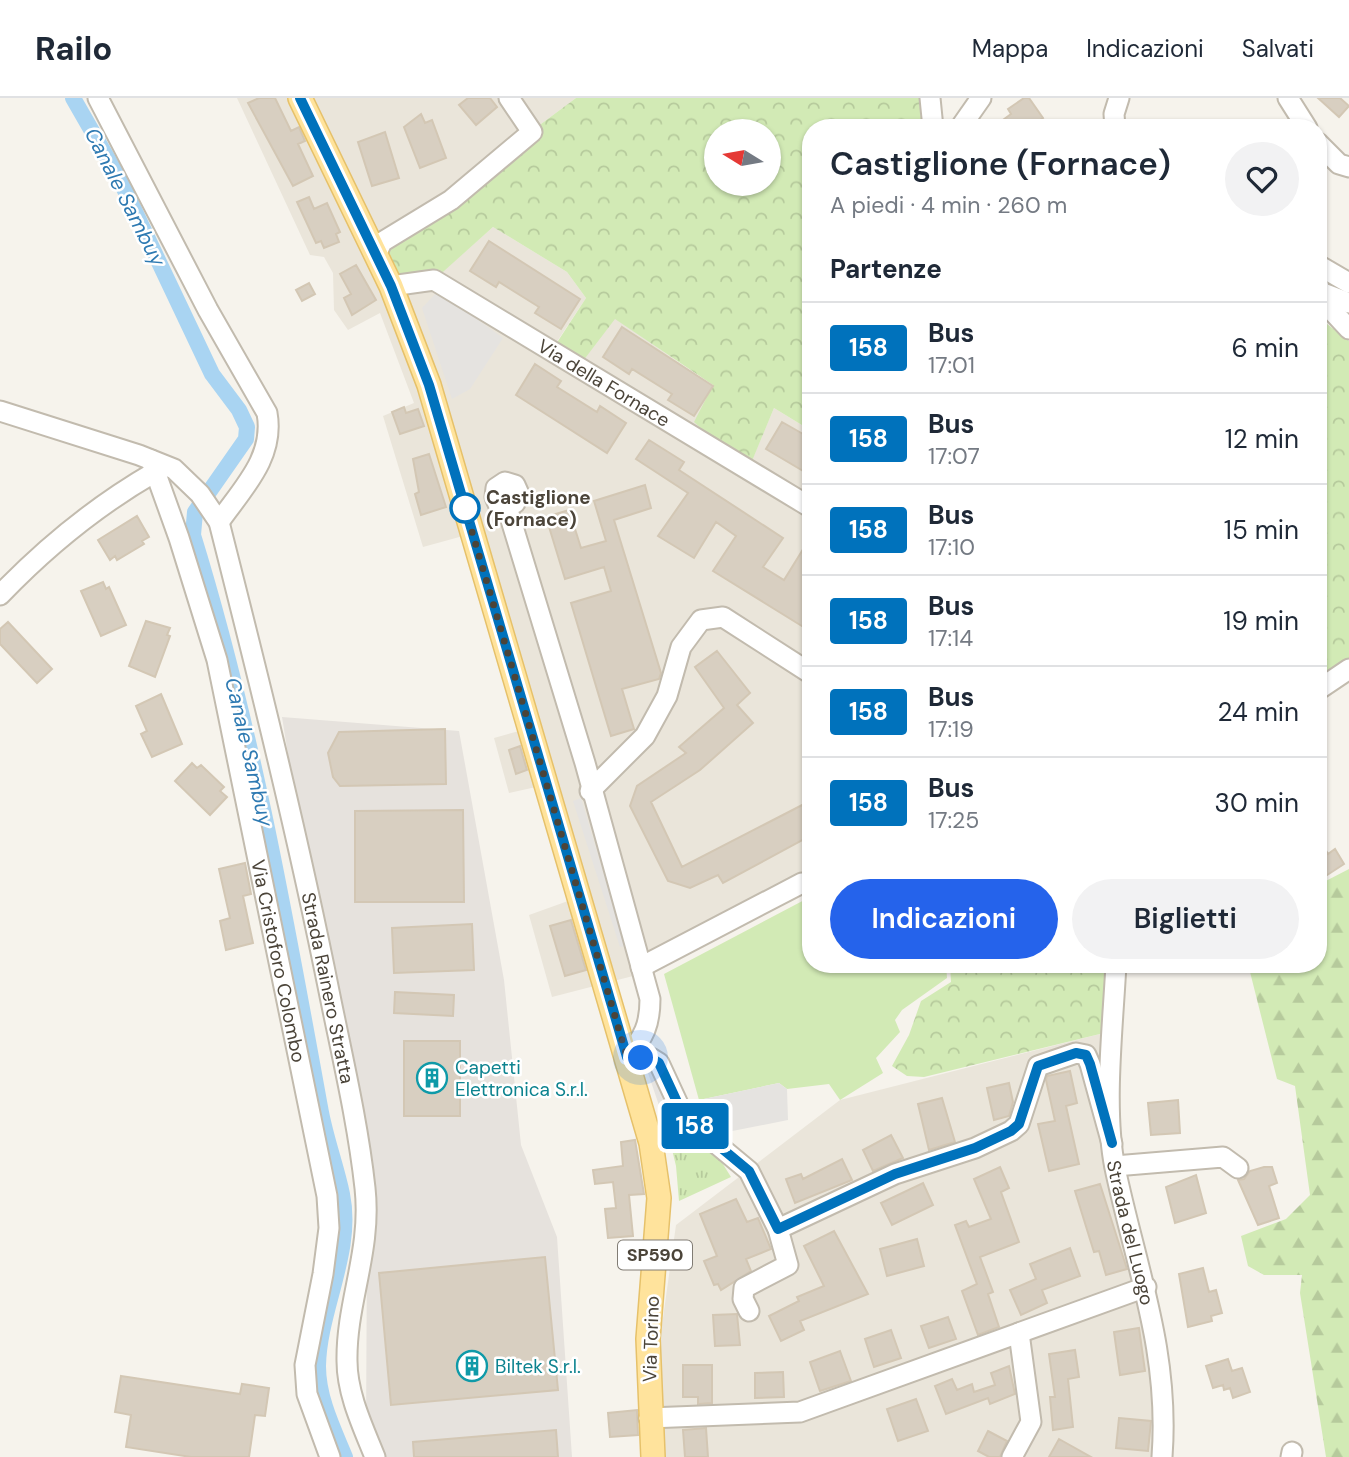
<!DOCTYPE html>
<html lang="it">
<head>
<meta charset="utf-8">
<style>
	body { margin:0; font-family:"DM Sans",sans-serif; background:#f2f2f3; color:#1f2937; height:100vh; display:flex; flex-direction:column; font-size:26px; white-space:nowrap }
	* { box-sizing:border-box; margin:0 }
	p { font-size:23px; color:#747a83 }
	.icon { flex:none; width:38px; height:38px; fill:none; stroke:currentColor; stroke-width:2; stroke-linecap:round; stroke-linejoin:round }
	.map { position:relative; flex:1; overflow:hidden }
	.drawer { position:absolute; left:802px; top:21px; width:525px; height:854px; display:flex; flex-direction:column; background:#fff; border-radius:28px; box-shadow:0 2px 5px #0004 }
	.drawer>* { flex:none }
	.badge { padding:0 14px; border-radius:5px; font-size:24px; line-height:46px }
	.needle { width:46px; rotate:281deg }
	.fabs { position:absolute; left:704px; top:21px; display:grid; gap:14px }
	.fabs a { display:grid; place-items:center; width:77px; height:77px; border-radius:50%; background:#fff; box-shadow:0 2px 5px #0004; font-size:35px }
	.you { position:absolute; width:35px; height:35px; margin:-18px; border:5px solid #fff; border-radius:50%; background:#1a73e8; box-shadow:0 0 0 10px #1a73e833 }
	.map>.badge { position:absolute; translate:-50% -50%; box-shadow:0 0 0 4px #fff }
	h2 { padding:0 28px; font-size:26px; line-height:63px }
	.round { display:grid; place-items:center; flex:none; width:74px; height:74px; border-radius:37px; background:#f2f2f3 }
	.summary { display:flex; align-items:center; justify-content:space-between; height:119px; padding:0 28px }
	h1 { font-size:33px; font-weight:600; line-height:52px }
	.cta { display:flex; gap:14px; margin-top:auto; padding:14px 28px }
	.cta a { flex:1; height:80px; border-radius:42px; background:#2563eb; color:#fff; font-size:28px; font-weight:600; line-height:80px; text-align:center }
	.cta a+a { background:#f2f2f3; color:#1f2937 }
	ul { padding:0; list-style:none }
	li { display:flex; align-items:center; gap:21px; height:91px; padding:0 28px; border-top:2px solid #e0e1e3 }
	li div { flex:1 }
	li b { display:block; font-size:26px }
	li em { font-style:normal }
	li .badge { min-width:77px; font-weight:700; text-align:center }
	header { display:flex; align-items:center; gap:42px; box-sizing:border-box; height:98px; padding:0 35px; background:#fff; border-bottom:2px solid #e0e1e3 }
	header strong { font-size:33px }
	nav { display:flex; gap:38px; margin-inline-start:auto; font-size:24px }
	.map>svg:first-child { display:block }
	.residential { fill:#eae5da }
	.industrial { fill:#e6e2dd }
	.grass { fill:url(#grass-tufts) }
	.forest { fill:url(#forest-firs) }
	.park { fill:url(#park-crowns); fill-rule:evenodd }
	.pitch { fill:#d2eab5 }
	.parking { fill:#e5e3e0 }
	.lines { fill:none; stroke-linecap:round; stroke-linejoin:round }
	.canal { stroke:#a9d4f2; stroke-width:16 }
	.building { fill:#d8cfc1; stroke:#d3c7b4; stroke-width:2 }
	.minor-casing { stroke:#c2bbae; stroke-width:23 }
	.major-casing { stroke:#e6c16a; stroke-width:26 }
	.minor { stroke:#fff; stroke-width:19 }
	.major { stroke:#ffe39c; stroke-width:23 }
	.line-casing { stroke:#fff; stroke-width:16 }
	.line { stroke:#0072bc; stroke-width:10 }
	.walk { stroke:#4b4439; stroke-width:7; stroke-dasharray:0 12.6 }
	.stop-dot { fill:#fff; stroke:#0072bc; stroke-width:3.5 }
	.labels { text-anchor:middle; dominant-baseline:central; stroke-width:5; stroke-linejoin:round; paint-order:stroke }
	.shield { fill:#fff; stroke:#817c74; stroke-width:2 }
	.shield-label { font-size:18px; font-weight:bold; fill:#4b4439 }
	.street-label { font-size:19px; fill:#4b4439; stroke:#fff }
	.stop-label { font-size:19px; font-weight:bold; fill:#4b4439; stroke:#fff; text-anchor:start }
	.culture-label { font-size:19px; fill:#0d838f; stroke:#fff; text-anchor:start }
	.water-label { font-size:21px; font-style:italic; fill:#2e7ab2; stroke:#fff }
</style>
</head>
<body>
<header>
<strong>Railo</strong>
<nav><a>Mappa</a><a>Indicazioni</a><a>Salvati</a></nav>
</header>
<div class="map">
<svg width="1349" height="1359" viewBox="0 0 1349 1359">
	<defs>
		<pattern id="grass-tufts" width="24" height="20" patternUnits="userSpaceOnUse" patternTransform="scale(1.75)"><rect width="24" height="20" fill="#d2eab5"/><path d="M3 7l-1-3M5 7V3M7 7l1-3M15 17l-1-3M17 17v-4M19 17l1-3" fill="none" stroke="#b6ca9c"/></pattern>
		<pattern id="forest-firs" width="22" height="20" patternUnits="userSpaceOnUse" patternTransform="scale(1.75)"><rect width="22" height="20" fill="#d2eab5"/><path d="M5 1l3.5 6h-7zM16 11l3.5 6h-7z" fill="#b6ca9c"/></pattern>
		<pattern id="park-crowns" width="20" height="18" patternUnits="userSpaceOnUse" patternTransform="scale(1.75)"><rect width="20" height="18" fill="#d2eab5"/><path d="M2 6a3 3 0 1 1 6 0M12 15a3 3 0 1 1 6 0" fill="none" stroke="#b6ca9c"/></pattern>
	</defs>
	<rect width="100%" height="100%" fill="#f6f3ec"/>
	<path class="residential" d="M237,0H576L382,144L434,181L493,129L567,174L586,200L556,245L615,220L713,288L752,362L774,310L810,332V789L660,871L552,899L529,817L568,803L536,689L509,695L494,640L519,633L463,438L423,449L383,318L414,305L380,215L348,232L334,212L333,175L324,159L310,157Z
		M1104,935L1112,1046L1157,1248L1155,1359H653L649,1320L676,1127L840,1002Z"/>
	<path class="industrial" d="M282,619L459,633L504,882L521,1047L557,1139L572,1359H376L366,1336L367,1142Z"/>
	<path class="grass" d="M678,1025L716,1055L731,1079L679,1103L676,1068L667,1031Z"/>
	<path class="forest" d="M1349,771V1359H1326L1300,1195L1302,1177H1264L1248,1168L1241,1138L1286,1121L1310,1097L1295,988L1277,981L1248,866H1318V787Z"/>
	<path class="park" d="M576,0H919L922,30H810V332L774,310L752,363L712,340L694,324L713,287L615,221L583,263L556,246L586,200L567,174L493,129L434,182L383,172L382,144ZM716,33H768V86H716Z
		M1318,219L1349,243V567L1318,587Z
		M950,866H1105L1104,935L924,979L907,978L892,968L909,937L921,903L951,884Z"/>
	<path class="pitch" d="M810,799V866H946L947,880L902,912L895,922L900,934L876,960L883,975L840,1002L829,986L787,991L779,985L699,1002L664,876Z"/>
	<path class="parking" d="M438,193L503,240L470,291L452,301L422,210Z
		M581,700L625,848L620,849L573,703Z
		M646,969L660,971L678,1025L667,1031Z
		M779,985L787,991L788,1022L707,1038L699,1002Z"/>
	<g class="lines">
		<path class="canal" d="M73,0L120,82L212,276L239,312L247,329L246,341L195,414L193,437C251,625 285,816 320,1009C325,1039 336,1067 342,1096C354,1154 319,1211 318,1268C318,1300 333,1330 345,1359"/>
	</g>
	<path class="building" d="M259,0H275L291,33L299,29L305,43L298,46L313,78L293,88L248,5Z
		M468,0H490L497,9L476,27L459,7Z
		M1024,0H1029L1043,20L1029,30H992L1011,16L1008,11Z
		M1318,0H1340L1349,8L1339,19Z
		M421,16L425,25L432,22L446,60L420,70L404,29Z
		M385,34L399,80L372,88L358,44Z
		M309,99L314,111L327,105L340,134L336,136L339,144L324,150L321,143L316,145L297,104Z
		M489,143L580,201L561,231L535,215L539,209L499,184L496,189L470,173Z
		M356,167L376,202L352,217L344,200L351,196L340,176Z
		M309,185L315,196L302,203L296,192Z
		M622,229L713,288L694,318L668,302L672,296L632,271L629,276L603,259Z
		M535,266L561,283L557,289L597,314L600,308L626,325L607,355L516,297Z
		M404,309L406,315L418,311L424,328L400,336L392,314Z
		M782,324L810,340V377L766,351Z
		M649,342L684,364L679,372L783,440L763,469L784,482L810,440V533L713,473L736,438L716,424L694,460L658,438L688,395L636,361Z
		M429,356L446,409L421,417L415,396L419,394L413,361Z
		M645,387L651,410L614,422L661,575L659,581L622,591L634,631L611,638L571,505L611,493L604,469L565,481L546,419L569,412L581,450L606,443L594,403Z
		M137,418L149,439L142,443L144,446L117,462L115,458L110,462L98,442Z
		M103,484L106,491L109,489L126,527L101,538L81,493Z
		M146,523L170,530L167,537L170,538L155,579L129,568Z
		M8,524L52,571L37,585L0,546V531Z
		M717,553L750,595L737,607L753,625L700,672L651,704L682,769L810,703V738L723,785L718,777L690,790L668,783L630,708L637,688L686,655L679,649L724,610L695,569Z
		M161,596L182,646L152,659L141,636L147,633L136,608Z
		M445,631L446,686L340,688L333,679L328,655L339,634Z
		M520,648L527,672L516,676L509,652Z
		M192,665L197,670L201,667L224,689L220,693L227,699L210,717L175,683Z
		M463,712L464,804H355V713Z
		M1318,739L1328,756L1335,751L1344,766L1318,783Z
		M245,765L251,796L243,798L253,845L226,852L220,823L230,820L219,771Z
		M571,822L586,872L565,878L550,828Z
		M472,826L474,872L394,875L392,830Z
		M395,894L454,897L453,918L394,915Z
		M404,943H460V1018H404Z
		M1070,973L1077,1005L1066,1008L1079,1066L1049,1073L1038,1026L1055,1023L1046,982L1047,978Z
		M1009,985L1013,1004L1009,1018L994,1022L987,990Z
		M942,1000L955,1044L929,1052L918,1006Z
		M1178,1002L1180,1035L1151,1037L1148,1005Z
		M891,1037L903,1060L873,1073L863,1052Z
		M635,1042L644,1096L629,1097L633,1138L608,1140L605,1111L616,1110L613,1084L595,1086L593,1072L623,1068L621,1044Z
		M842,1061L852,1082L795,1105L786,1081L801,1076L803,1081Z
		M1000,1069L1009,1090L1001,1094L1019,1144L980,1159L993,1194L988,1196L999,1229L978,1237L962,1193L977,1186L955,1127L966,1123L969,1129L991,1121L974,1081Z
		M1264,1069H1272L1277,1085L1269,1088L1279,1120L1258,1127L1238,1082L1244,1081L1250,1073Z
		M1196,1077L1206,1115L1175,1125L1166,1089Z
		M923,1085L933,1107L892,1127L881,1105Z
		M1100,1086L1127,1171L1106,1177L1099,1153L1094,1154L1075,1093Z
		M736,1101L747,1124L758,1120L771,1151L746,1161L751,1173L721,1192L718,1186L714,1187L704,1163L717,1158L700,1116Z
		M834,1133L868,1196L800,1223L804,1232L781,1243L769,1218L799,1203L797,1199L824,1188L804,1148Z
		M917,1141L924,1168L887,1178L880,1151Z
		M1070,1150L1080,1178L1042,1192L1047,1205L1021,1217L1010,1192L1036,1181L1030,1166Z
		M545,1159L558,1292L391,1307L379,1175Z
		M1203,1170L1209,1194L1216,1192L1222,1215L1211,1218L1212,1223L1188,1229L1179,1176Z
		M737,1216L740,1247L715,1248L713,1217Z
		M948,1219L956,1241L929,1250L921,1228Z
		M1139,1230L1145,1273L1120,1277L1114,1234Z
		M891,1232L901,1260L874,1269L865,1241Z
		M1075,1252L1079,1279L1068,1281L1073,1329L1053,1332L1050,1299H1055L1049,1256Z
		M840,1253L851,1283L820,1293L810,1264Z
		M1228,1261L1232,1273L1242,1270L1250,1294L1233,1300L1230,1290L1224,1292L1223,1287L1213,1290L1206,1268Z
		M683,1267H712V1305L698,1306V1299H683Z
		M1009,1268L1015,1296L990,1306L988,1300L946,1316L935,1288L952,1281L957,1292L972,1286L974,1294L995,1287L991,1275Z
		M783,1274L784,1299L755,1300V1275Z
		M121,1278L240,1296L242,1286L269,1290L265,1318L255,1317L249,1359H191L126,1349L131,1317L115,1314Z
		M916,1301L928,1333L898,1343L887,1311Z
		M637,1312L638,1337L610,1339L608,1315Z
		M1119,1320L1151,1323L1148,1353L1116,1350Z
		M706,1330L708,1359H685L683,1332Z
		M556,1332L558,1359H414L413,1344Z
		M988,1333L1007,1343L1000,1359H989L978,1353Z
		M1059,1341L1091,1359H1049Z"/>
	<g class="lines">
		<g class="minor-casing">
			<g id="minor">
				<path d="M98,0L208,212L267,315C275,359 243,390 219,424"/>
				<path d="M930,0L933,30"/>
				<path d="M1288,0L1307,30"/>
				<path d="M960,30L981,0"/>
				<path d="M1115,30L1114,16L1119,0"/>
				<path d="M1318,45L1339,66L1349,69"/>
				<path d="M376,157L382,144L451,102L532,34L509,0"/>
				<path d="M1318,167L1349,185"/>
				<path d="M1318,185L1321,201L1349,231"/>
				<path id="s1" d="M391,188L434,182L810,409"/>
				<path d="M1318,193L1349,205"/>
				<path id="s2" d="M0,313L139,357L174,371L200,396L219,424C259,582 298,738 330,898C343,962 358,1026 365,1090C372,1153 346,1204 347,1263C347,1296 363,1329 375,1359"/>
				<path id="s3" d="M151,362L179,440L217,562L327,1098L329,1130L323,1176L305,1267L307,1296L330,1359"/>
				<path d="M507,409L515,405L519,396L515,387L505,384L496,390L495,399L498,406L507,409L585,665L650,901C650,927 644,939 627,959"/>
				<path d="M0,497C48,447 96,408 155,374"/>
				<path d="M1318,592L1349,571"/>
				<path d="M590,693L645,638L667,598L681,549L701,522L723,519L810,575"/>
				<path id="s4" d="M1116,866C1113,927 1103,1011 1115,1070C1136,1170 1170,1253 1162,1359"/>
				<path d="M641,869L802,785"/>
				<path d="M627,959L651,960L659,965L684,1019L749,1073L778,1131L895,1076L975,1050L1011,1033L1019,1026L1038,968L1076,955L1086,957L1090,966L1112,1046"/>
				<path d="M1115,1068L1223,1059L1238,1070"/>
				<path d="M749,1213L743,1201L744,1190L788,1167L778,1131"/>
				<path d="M649,1320L800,1314L1146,1189"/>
				<path d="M1012,1359L1031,1324L1019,1235"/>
				<path d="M1291,1359L1292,1354"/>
			</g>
		</g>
		<g class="major-casing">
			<path id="major" d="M300,0L391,188L429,287L651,1045L659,1100L648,1241L653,1359"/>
		</g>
		<use href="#minor" class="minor"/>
		<use href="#major" class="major"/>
	</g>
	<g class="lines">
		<g class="line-casing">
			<path id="line" d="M300,0L391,188L429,287L627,959L651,960L659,965L684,1019L749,1073L778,1131L895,1076L975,1050L1011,1033L1019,1026L1038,968L1076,955L1086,957L1090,966L1112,1045"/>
		</g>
		<use href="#line" class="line"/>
		<path class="walk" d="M465,410L627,959L641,960"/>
	</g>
	<defs>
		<g id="building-ring" transform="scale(1.575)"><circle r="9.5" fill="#fff" stroke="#0f9aa8" stroke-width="1.5"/><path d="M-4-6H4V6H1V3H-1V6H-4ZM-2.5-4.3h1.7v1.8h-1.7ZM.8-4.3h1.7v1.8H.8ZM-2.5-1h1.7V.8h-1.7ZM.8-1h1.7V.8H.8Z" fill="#0f9aa8"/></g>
	</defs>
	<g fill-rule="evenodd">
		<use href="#building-ring" x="432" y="980"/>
		<use href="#building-ring" x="472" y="1268"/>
	</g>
	<circle class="stop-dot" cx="465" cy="410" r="14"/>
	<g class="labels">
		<rect class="shield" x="618" y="1142.5" width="74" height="29" rx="5"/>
		<g class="shield-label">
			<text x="655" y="1157">SP590</text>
		</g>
		<g class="street-label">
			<text stroke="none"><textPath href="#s1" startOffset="242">Via della Fornace</textPath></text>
			<text stroke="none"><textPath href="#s3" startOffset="518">Via Cristoforo Colombo</textPath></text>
			<text stroke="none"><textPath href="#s2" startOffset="732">Strada Rainero Stratta</textPath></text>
			<text stroke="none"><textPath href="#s4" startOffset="271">Strada del Luogo</textPath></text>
			<text transform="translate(651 1241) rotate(-88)">Via Torino</text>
		</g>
		<g class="stop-label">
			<text x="486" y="399">Castiglione<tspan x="486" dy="22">(Fornace)</tspan></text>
		</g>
		<g class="culture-label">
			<text x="455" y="969">Capetti<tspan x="455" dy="22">Elettronica S.r.l.</tspan></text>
			<text x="495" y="1268">Biltek S.r.l.</text>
		</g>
		<g class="water-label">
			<text transform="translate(125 99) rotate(63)">Canale Sambuy</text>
			<text transform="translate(249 654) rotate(77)">Canale Sambuy</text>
		</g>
	</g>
</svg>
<div class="fabs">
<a><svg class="needle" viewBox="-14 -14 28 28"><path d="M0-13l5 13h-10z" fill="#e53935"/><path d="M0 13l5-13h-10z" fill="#747a83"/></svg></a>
</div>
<div class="you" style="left:641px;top:960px"></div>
<b class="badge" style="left:695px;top:1028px;background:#0072bc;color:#fff">158</b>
<section class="drawer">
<div class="summary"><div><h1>Castiglione (Fornace)</h1><p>A piedi · 4 min · 260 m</p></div><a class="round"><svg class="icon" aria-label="heart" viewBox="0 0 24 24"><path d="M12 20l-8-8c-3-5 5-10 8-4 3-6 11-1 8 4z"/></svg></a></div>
<h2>Partenze</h2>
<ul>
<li><span class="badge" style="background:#0072bc;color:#fff">158</span><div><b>Bus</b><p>17:01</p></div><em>6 min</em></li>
<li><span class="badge" style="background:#0072bc;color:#fff">158</span><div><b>Bus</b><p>17:07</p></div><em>12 min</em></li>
<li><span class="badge" style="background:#0072bc;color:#fff">158</span><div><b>Bus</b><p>17:10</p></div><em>15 min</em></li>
<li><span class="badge" style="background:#0072bc;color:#fff">158</span><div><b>Bus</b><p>17:14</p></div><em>19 min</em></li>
<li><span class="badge" style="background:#0072bc;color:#fff">158</span><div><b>Bus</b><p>17:19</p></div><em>24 min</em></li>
<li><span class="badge" style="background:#0072bc;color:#fff">158</span><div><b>Bus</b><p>17:25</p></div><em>30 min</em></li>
</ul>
<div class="cta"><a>Indicazioni</a><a>Biglietti</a></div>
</section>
</div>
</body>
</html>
